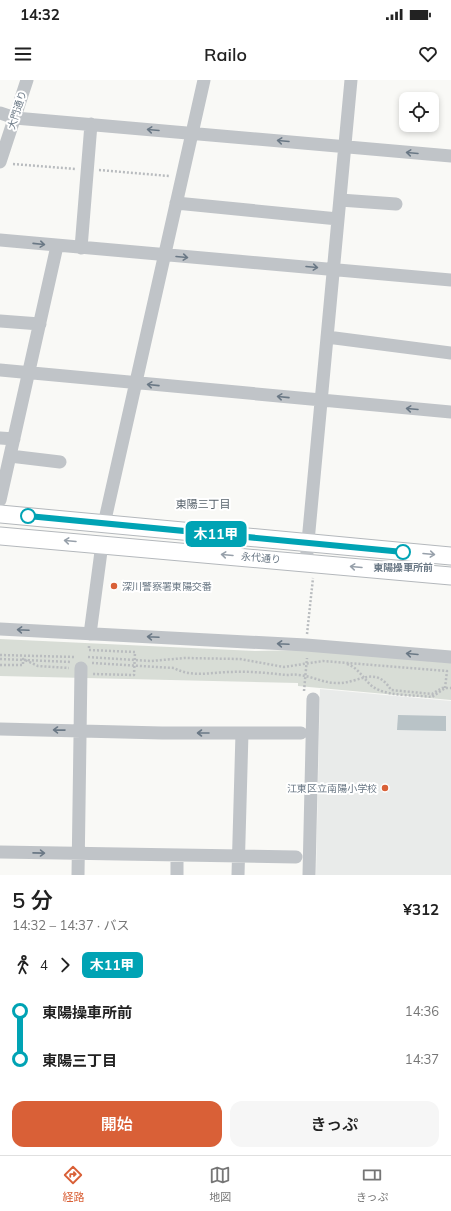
<!DOCTYPE html>
<html lang="ja">
<head>
<meta charset="utf-8">
<style>
	body { margin:0; font-family:Mulish,"Noto Sans JP",sans-serif; background:#f6f6f6; color:#222; height:100vh; display:flex; flex-direction:column; font-size:15px; white-space:nowrap }
	* { box-sizing:border-box; margin:0 }
	p { font-size:13px; color:#767676 }
	.icon { flex:none; width:22px; height:22px; fill:none; stroke:currentColor; stroke-width:2; stroke-linecap:round; stroke-linejoin:round }
	.map { position:relative; height:795px; overflow:hidden }
	.panel { display:flex; flex-direction:column; background:#fff; flex:1 }
	.panel>* { flex:none }
	.badge { padding:0 8px; border-radius:6px; font-size:14px; line-height:26px }
	.tools { position:absolute; left:399px; top:12px; display:grid; gap:8px }
	.tools a { display:grid; place-items:center; width:40px; height:40px; border-radius:8px; background:#fff; box-shadow:0 2px 6px #0003; font-size:20px }
	.map>.badge { position:absolute; translate:-50% -50%; box-shadow:0 0 0 2px #fff }
	.legs { display:flex; align-items:center; gap:6px; height:44px; padding:0 12px; font-size:13px }
	.legs p { margin-inline-start:auto }
	.head { display:flex; align-items:center; justify-content:space-between; height:68px; padding:0 12px }
	h1 { font-size:22px; font-weight:600; line-height:30px }
	.button { display:flex; gap:8px; margin-top:auto; padding:8px 12px }
	.button a { flex:1; height:46px; border-radius:12px; background:#d96037; color:#fff; font-size:16px; font-weight:600; line-height:46px; text-align:center }
	.button a+a { background:#f6f6f6; color:#222 }
	ul { padding:0 12px; list-style:none }
	li { display:flex; align-items:center; gap:14px; height:48px; font-size:15px }
	li i { display:grid; place-items:center; width:6px; height:100%; margin:0 5px; background:currentColor }
	li i::after { content:''; width:10px; height:10px; margin:-5px; border:3px solid; border-radius:50%; background:#fff }
	li p { margin-inline-start:auto }
	li:first-child i { background:linear-gradient(#0000 50%,currentColor 0) }
	li:last-child i { background:linear-gradient(currentColor 50%,#0000 0) }
	.status { display:flex; justify-content:space-between; align-items:center; height:28px; padding:0 20px; background:#fff; direction:ltr }
	.status svg { height:11px; fill:currentColor }
	header { display:flex; justify-content:space-between; align-items:center; height:52px; padding:0 12px; background:#fff; font-size:18px; font-weight:600 }
	.menu { display:flex; justify-content:space-around; align-items:center; height:56px; border-top:1px solid #e0e0e0; background:#fff; font-size:11px; color:#767676 }
	.menu a { display:grid; justify-items:center; gap:2px }
	.menu .current { color:#d96037 }
	.map>svg:first-child { display:block }
	.built { fill:#e9ebea }
	.green { fill:#d8ddd6 }
	.water { fill:#b9c3c7 }
	.lines { fill:none; stroke-linecap:round; stroke-linejoin:round }
	.major-casing { stroke:#b4b8bc; stroke-width:19 }
	.path { stroke:#b9bcbf; stroke-width:2.5; stroke-dasharray:2 2; stroke-linecap:butt }
	.minor { stroke:#c0c4c8; stroke-width:13 }
	.major { stroke:#fff; stroke-width:17 }
	.oneway { stroke:#6a7885 }
	.oneway2 { stroke:#97a0aa }
	.line-1-casing { stroke:#fff; stroke-width:9 }
	.line-1 { stroke:#00a3b4; stroke-width:6 }
	.stop-1-dot { fill:#fff; stroke:#00a3b4; stroke-width:2 }
	.poi-dot { fill:#d96037; stroke:#fff; stroke-width:1.5 }
	.labels { text-anchor:middle; dominant-baseline:central; stroke-width:4; stroke-linejoin:round; paint-order:stroke }
	.street-label { font-size:10px; fill:#6a7885; stroke:#fff }
	.stop-label { font-size:10px; font-weight:bold; fill:#6a7885; stroke:#fff }
	.poi-label { font-size:10px; fill:#6a7885; stroke:#fff; text-anchor:start }
	.neighbourhood-label { font-size:11px; fill:#57626b; stroke:#fff }
</style>
</head>
<body>
<div class="status"><b>14:32</b><svg viewBox="0 0 49 12"><path d="M0 12V9h3v3zM5 12V6h3v6zM10 12V3h3v9zM15 12V0h3v12zM26 1h20v11H26zM47 4h2v5h-2z"/></svg></div>
<header><svg class="icon" aria-label="menu" viewBox="0 0 24 24"><path d="M4 6h16M4 12h16M4 18h16"/></svg>Railo<svg class="icon" aria-label="heart" viewBox="0 0 24 24"><path d="M12 20l-8-8c-3-5 5-10 8-4 3-6 11-1 8 4z"/></svg></header>
<div class="map">
<svg width="451" height="795" viewBox="0 0 451 795">
	<rect width="100%" height="100%" fill="#f9f9f6"/>
	<path class="built" d="M320,609L451,621V795H316Z"/>
	<path class="green" d="M0,559L255,571L304,570L451,583V620L298,606V603L0,596Z"/>
	<path class="water" d="M398,635L446,636V651L397,650Z"/>
	<g class="lines">
		<g class="major-casing">
			<path id="major" d="M0,434L451,476
				M0,456L451,496"/>
		</g>
		<path class="path" d="M13,84L76,89
			M99,90L169,96
			M307,554L313,498
			M89,566V570L135,572L134,595L92,594
			M0,575L75,577
			M88,577L151,581L185,578L240,579L284,587L323,581L447,591L445,608
			M0,579L71,582
			M92,583L174,588C192,598 212,592 231,592C249,591 268,593 286,595C290,595 294,594 298,595C312,596 323,603 337,603C359,604 375,584 391,610L432,614L442,608H451
			M347,584C362,589 365,605 379,610C392,616 417,615 432,617L445,608
			M0,585H23V579L38,586L69,588
			M304,611L307,578"/>
		<path class="minor" d="M0,33L15,38L451,76
			M0,82L27,0
			M340,120L396,124
			M176,123L338,139
			M0,160L451,200
			M81,168L91,44
			M0,241L40,244
			M327,257L451,273
			M0,290L451,332
			M0,358L14,359
			M10,376L60,382
			M0,420L57,166
			M104,444L204,0
			M306,483L351,0
			M0,549L306,565L451,577
			M90,554L102,464
			M0,649L162,653H301
			M0,772L296,777
			M78,795L81,588
			M177,795V776
			M238,795L242,653
			M309,795L313,619"/>
		<use href="#major" class="major"/>
	</g>
	<defs><path id="oneway-shaft" d="M-6 0H5M1.5-3L5.5 0L1.5 3" fill="none" stroke-width="1.6" stroke-linecap="round" stroke-linejoin="round"/></defs>
	<g class="oneway">
		<use href="#oneway-shaft" transform="translate(153 50) rotate(-175)"/>
		<use href="#oneway-shaft" transform="translate(283 61) rotate(-175)"/>
		<use href="#oneway-shaft" transform="translate(412 73) rotate(-175)"/>
		<use href="#oneway-shaft" transform="translate(39 164) rotate(6)"/>
		<use href="#oneway-shaft" transform="translate(182 177) rotate(5)"/>
		<use href="#oneway-shaft" transform="translate(312 187) rotate(5)"/>
		<use href="#oneway-shaft" transform="translate(153 305) rotate(-174)"/>
		<use href="#oneway-shaft" transform="translate(283 317) rotate(-174)"/>
		<use href="#oneway-shaft" transform="translate(412 329) rotate(-175)"/>
		<use href="#oneway-shaft" transform="translate(23 550) rotate(-177)"/>
		<use href="#oneway-shaft" transform="translate(153 557) rotate(-177)"/>
		<use href="#oneway-shaft" transform="translate(283 564) rotate(-177)"/>
		<use href="#oneway-shaft" transform="translate(412 574) rotate(-175)"/>
		<use href="#oneway-shaft" transform="translate(59 650) rotate(-179)"/>
		<use href="#oneway-shaft" transform="translate(203 653) rotate(180)"/>
		<use href="#oneway-shaft" transform="translate(39 773) rotate(1)"/>
	</g>
	<g class="oneway2">
		<use href="#oneway-shaft" transform="translate(70 461) rotate(-175)"/>
		<use href="#oneway-shaft" transform="translate(429 474) rotate(5)"/>
		<use href="#oneway-shaft" transform="translate(227 475) rotate(-175)"/>
		<use href="#oneway-shaft" transform="translate(356 487) rotate(-175)"/>
	</g>
	<g class="lines">
		<g class="line-1-casing">
			<path id="line-1" d="M28,436L403,472"/>
		</g>
		<use href="#line-1" class="line-1"/>
	</g>
	<g class="stop-1-dot">
		<circle cx="28" cy="436" r="7"/>
		<circle cx="403" cy="472" r="7"/>
	</g>
	<g class="poi-dot">
		<circle cx="114" cy="506" r="4"/>
		<circle cx="385" cy="708" r="4"/>
	</g>
	<g class="labels">
		<g class="street-label">
			<text transform="translate(17 30) rotate(-72)">大門通り</text>
			<text transform="translate(261 478) rotate(5)">永代通り</text>
		</g>
		<g class="stop-label">
			<text x="403" y="487">東陽操車所前</text>
		</g>
		<g class="poi-label">
			<text x="122" y="506">深川警察署東陽交番</text>
			<text x="377" y="708" text-anchor="end">江東区立南陽小学校</text>
		</g>
		<g class="neighbourhood-label">
			<text x="203" y="424">東陽三丁目</text>
		</g>
	</g>
</svg>
<div class="tools">
<a><svg class="icon" aria-label="locate" viewBox="0 0 24 24"><circle cx="12" cy="12" r="6"/><path d="M12 2v4M12 18v4M2 12h4M18 12h4"/></svg></a>
</div>
<b class="badge" style="left:216px;top:454px;background:#00a3b4;color:#fff">木11甲</b>
</div>
<section class="panel">
<div class="head"><div><h1>5 分</h1><p>14:32 – 14:37 · バス</p></div><b>¥312</b></div>
<div class="legs"><svg class="icon" aria-label="walk" viewBox="0 0 24 24"><circle cx="13" cy="4" r="2"/><path d="M13 8l-2 6 4 7M11 14l-3 7M7 12l3-4h3l4 4"/></svg>4<svg class="icon" aria-label="forward" viewBox="0 0 24 24"><path d="M9 5l7 7-7 7"/></svg><b class="badge" style="background:#00a3b4;color:#fff">木11甲</b></div>
<ul>
<li><i style="color:#00a3b4"></i><b>東陽操車所前</b><p>14:36</p></li>
<li><i style="color:#00a3b4"></i><b>東陽三丁目</b><p>14:37</p></li>
</ul>
<div class="button"><a>開始</a><a>きっぷ</a></div>
</section>
<nav class="menu">
<a class="current"><svg class="icon" aria-label="directions" viewBox="0 0 24 24"><path d="M12 3l9 9-9 9-9-9zM9 14v-3h6M13 9l2 2-2 2"/></svg>経路</a>
<a><svg class="icon" aria-label="map" viewBox="0 0 24 24"><path d="M3 6l6-2 6 2 6-2v14l-6 2-6-2-6 2zM9 4v14M15 6v14"/></svg>地図</a>
<a><svg class="icon" aria-label="tickets" viewBox="0 0 24 24"><path d="M3 7h18v10H3zM15 7v10"/></svg>きっぷ</a>
</nav>
</body>
</html>
